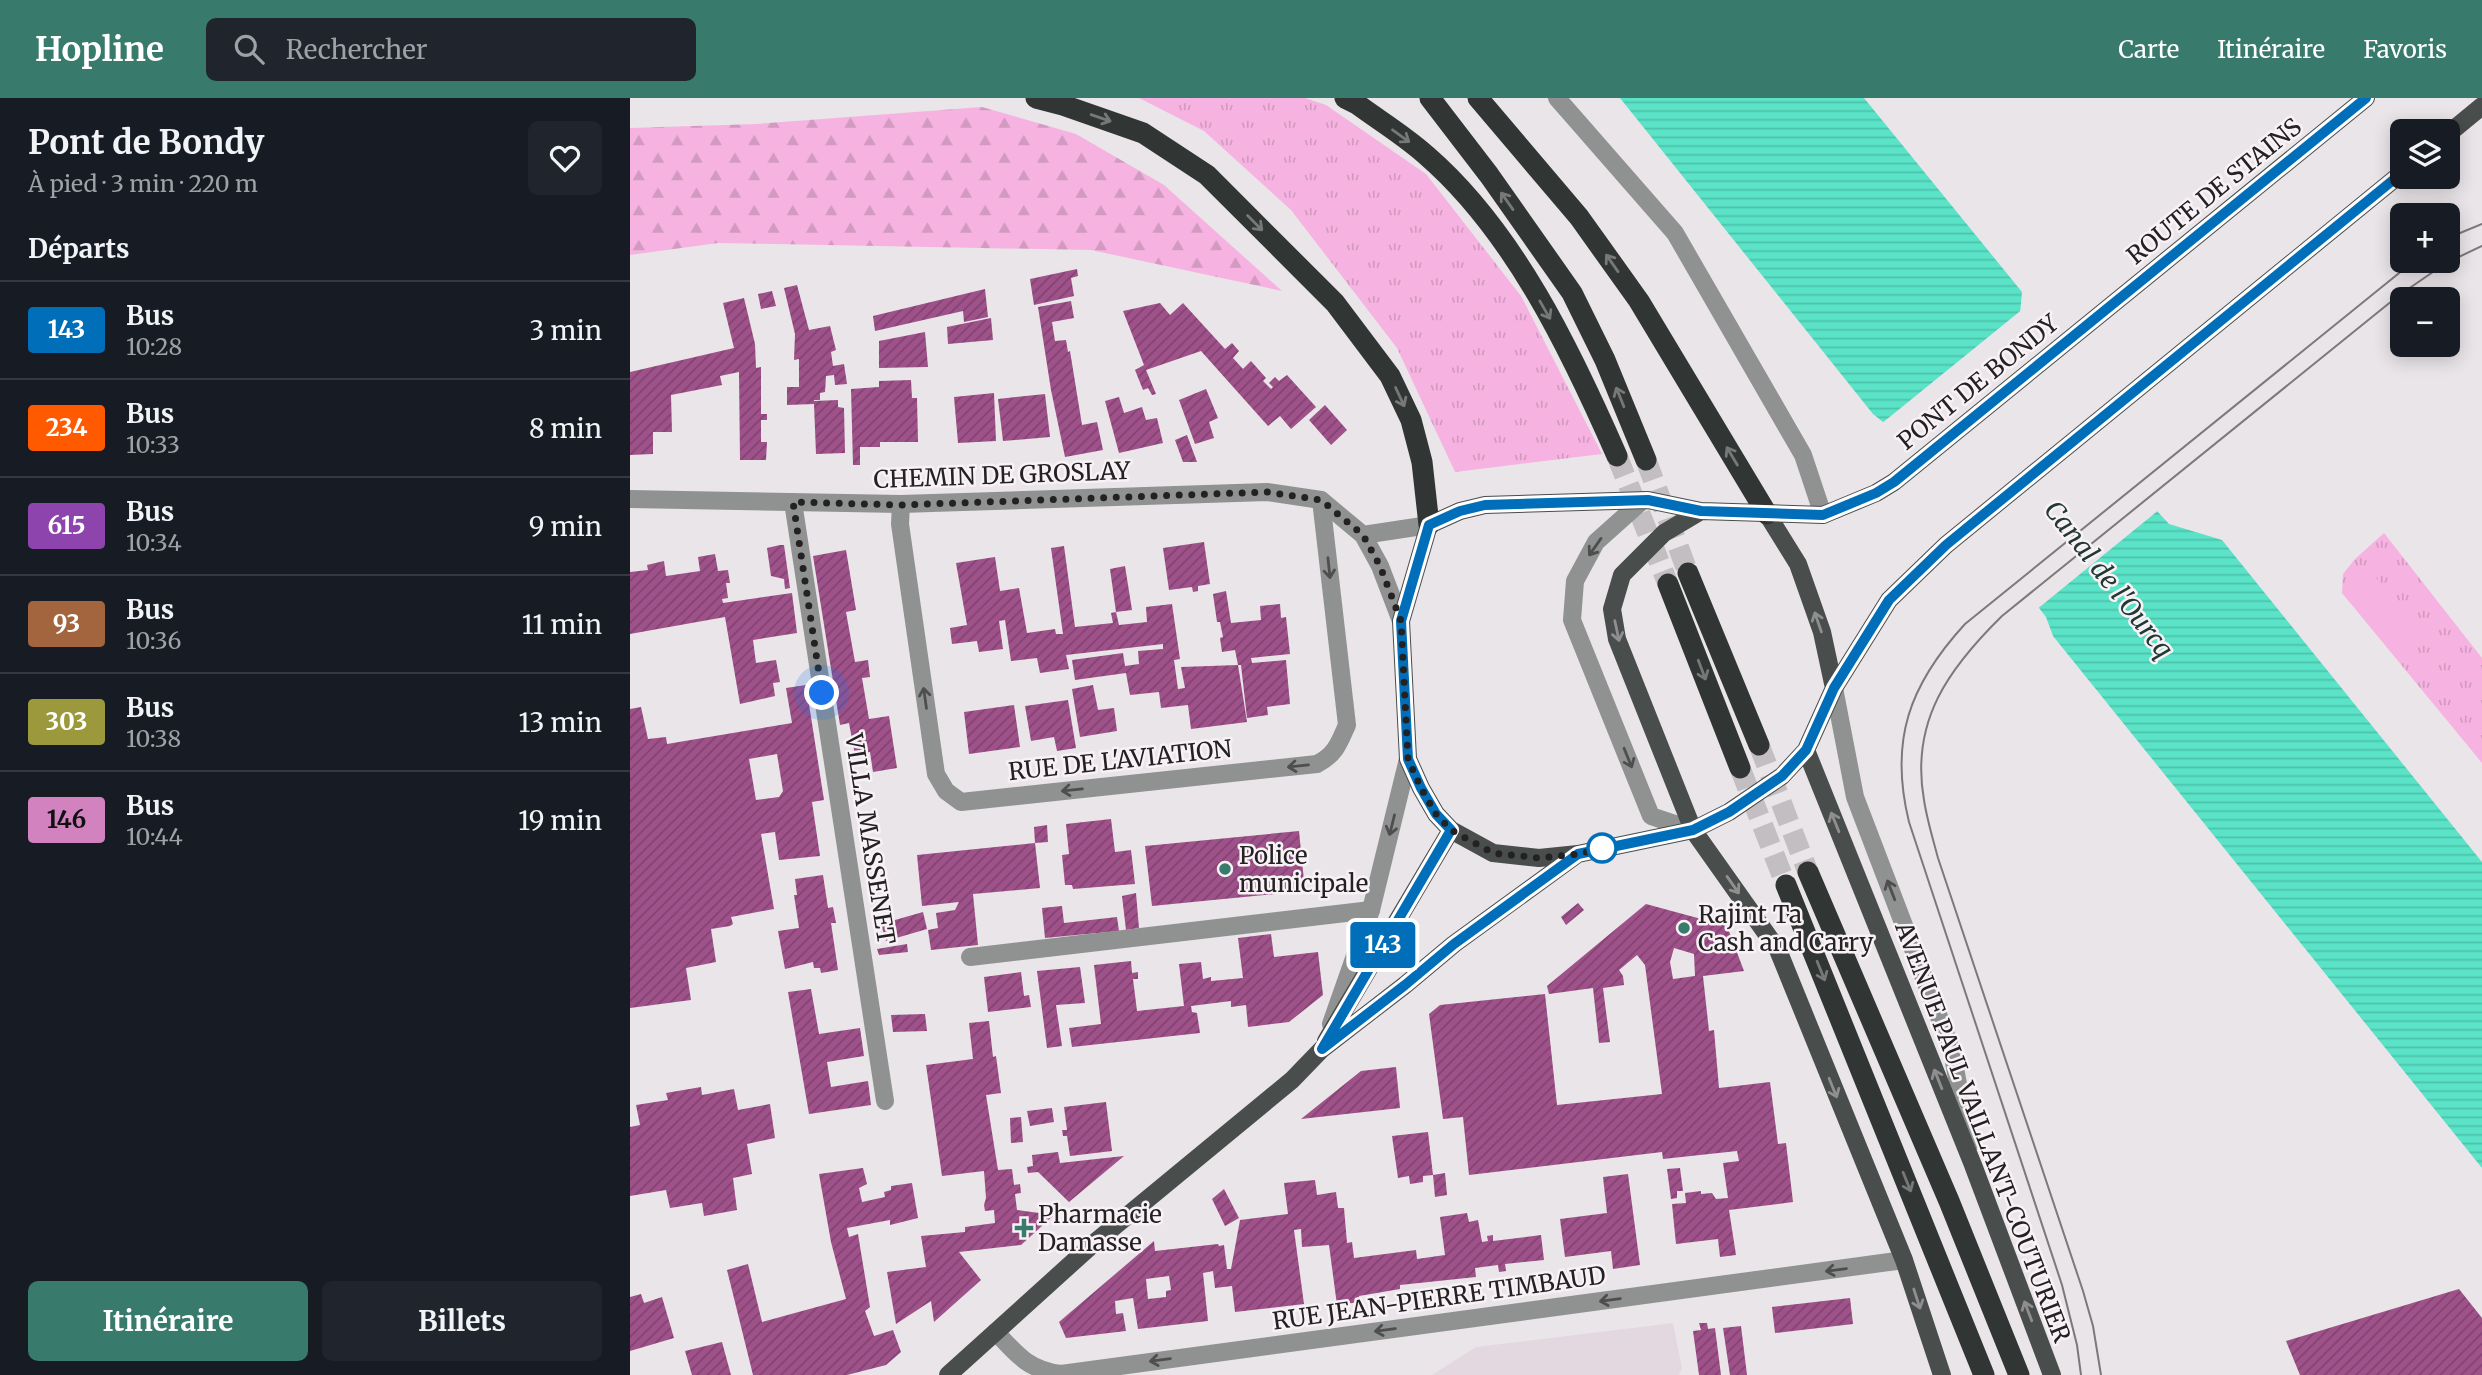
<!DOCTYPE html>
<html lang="fr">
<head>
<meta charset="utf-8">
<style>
	body { margin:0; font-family:Merriweather,serif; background:#20242c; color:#f1f3f6; height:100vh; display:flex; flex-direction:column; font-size:26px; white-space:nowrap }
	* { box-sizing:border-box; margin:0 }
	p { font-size:23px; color:#9ea1a6 }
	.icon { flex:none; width:38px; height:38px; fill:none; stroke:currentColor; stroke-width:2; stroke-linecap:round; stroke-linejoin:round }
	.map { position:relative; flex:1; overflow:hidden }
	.sheet { display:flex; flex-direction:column; background:#171b24; width:630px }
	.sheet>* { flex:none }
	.badge { padding:0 14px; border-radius:5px; font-size:24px; line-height:46px }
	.tools { position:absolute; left:1760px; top:21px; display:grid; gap:14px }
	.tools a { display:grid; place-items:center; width:70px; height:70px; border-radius:10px; background:#171b24; box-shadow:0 4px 18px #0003; font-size:35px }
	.you { position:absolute; width:35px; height:35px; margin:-18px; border:5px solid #fff; border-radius:50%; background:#1a73e8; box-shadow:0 0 0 10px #1a73e833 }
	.map>.badge { position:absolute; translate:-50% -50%; box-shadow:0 0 0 4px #fff }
	h2 { padding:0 28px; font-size:26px; line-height:63px }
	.round { display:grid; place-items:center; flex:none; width:74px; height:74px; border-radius:10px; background:#20242c }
	.headline { display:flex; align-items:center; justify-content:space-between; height:119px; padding:0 28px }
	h1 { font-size:33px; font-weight:700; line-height:52px }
	.button { display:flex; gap:14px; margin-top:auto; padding:14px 28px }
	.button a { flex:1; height:80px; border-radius:10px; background:#387a6c; color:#fff; font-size:28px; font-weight:700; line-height:80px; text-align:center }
	.button a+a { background:#20242c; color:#f1f3f6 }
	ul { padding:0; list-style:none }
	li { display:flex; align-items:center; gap:21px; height:98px; padding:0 28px; border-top:2px solid #363941 }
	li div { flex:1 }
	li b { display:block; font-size:26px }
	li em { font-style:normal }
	li .badge { min-width:77px; font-weight:700; text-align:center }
	header { display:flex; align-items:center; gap:42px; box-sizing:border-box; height:98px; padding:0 35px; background:#387a6c; color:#fff }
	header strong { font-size:33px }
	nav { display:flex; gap:38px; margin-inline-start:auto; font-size:24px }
	.search { width:490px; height:63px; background:#20242c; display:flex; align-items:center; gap:18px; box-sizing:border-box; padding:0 24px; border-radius:10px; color:#9ea1a6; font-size:26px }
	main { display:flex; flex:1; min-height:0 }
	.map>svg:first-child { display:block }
	.built { fill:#e4d8e0 }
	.grass { fill:url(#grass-tufts) }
	.forest { fill:url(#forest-firs) }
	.pitch { fill:#f6b3e1 }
	.water { fill:url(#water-rules) }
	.pier { fill:#eae5e9 }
	.building { fill:url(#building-hatch); fill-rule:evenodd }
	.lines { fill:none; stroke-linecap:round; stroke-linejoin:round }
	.motorway-tunnel { stroke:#c2bec1; stroke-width:21; stroke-dasharray:21 10; stroke-linecap:butt }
	.service { stroke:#8f9291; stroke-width:18 }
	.minor { stroke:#8f9291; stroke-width:18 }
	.tertiary { stroke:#8f9291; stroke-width:18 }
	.primary { stroke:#494d4c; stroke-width:18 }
	.motorway { stroke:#313634; stroke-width:21 }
	.tram { stroke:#7c797b; stroke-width:2 }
	.oneway { stroke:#777878 }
	.oneway2 { stroke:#4e4e4e }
	.oneway3 { stroke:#8f8f90 }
	.line-casing { stroke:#fff; stroke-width:16 }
	.line { stroke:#006eb8; stroke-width:10 }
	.walk { stroke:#232122; stroke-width:7; stroke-dasharray:0 12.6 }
	.stop-dot { fill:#fff; stroke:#006eb8; stroke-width:3.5 }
	.poi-dot { fill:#387a6c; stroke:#f8f2f6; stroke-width:2.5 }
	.labels { text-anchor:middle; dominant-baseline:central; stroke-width:5; stroke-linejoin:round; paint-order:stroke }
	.street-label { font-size:24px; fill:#232122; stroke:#f8f2f6 }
	.poi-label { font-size:24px; fill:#232122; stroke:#f8f2f6; text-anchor:start }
	.water-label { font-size:26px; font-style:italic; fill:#223933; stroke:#f8f2f6 }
</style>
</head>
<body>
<header>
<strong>Hopline</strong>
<div class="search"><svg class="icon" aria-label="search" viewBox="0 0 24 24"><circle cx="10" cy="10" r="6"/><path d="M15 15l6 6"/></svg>Rechercher</div>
<nav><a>Carte</a><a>Itinéraire</a><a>Favoris</a></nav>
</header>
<main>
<section class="sheet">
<div class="headline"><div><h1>Pont de Bondy</h1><p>À pied · 3 min · 220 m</p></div><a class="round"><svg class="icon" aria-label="heart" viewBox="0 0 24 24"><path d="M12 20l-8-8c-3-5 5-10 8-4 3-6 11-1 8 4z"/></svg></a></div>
<h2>Départs</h2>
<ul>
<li><span class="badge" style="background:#006eb8;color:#fff">143</span><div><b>Bus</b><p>10:28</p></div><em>3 min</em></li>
<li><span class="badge" style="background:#ff5a00;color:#fff">234</span><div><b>Bus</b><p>10:33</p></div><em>8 min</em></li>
<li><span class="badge" style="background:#8e44ad;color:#fff">615</span><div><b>Bus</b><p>10:34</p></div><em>9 min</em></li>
<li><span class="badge" style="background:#a3653d;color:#fff">93</span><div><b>Bus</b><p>10:36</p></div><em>11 min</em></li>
<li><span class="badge" style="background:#9b993b;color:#fff">303</span><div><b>Bus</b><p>10:38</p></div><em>13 min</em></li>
<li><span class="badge" style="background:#d282be;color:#111">146</span><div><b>Bus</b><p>10:44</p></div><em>19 min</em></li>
</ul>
<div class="button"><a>Itinéraire</a><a>Billets</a></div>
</section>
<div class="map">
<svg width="1852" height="1277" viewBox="0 0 1852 1277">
	<defs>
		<pattern id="grass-tufts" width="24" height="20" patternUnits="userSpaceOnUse" patternTransform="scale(1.75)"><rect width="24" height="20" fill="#f6b3e1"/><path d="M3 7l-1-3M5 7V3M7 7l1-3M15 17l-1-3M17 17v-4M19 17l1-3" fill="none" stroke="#d39ac1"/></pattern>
		<pattern id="forest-firs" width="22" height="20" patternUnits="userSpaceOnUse" patternTransform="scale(1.75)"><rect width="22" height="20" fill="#f6b3e1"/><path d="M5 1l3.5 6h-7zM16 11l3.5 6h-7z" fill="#d39ac1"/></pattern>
		<pattern id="water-rules" width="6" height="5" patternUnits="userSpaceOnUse" patternTransform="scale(1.75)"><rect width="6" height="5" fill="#5ae3c7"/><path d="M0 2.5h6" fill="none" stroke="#4ec2ab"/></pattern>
		<pattern id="building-hatch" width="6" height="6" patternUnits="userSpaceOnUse" patternTransform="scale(1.75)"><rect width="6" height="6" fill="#9f518a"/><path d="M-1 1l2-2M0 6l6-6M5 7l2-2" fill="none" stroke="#814370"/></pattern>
	</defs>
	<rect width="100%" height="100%" fill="#eae5e9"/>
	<path class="built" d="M1043,1225L1052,1270L1049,1277H802L846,1249Z"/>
	<path class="grass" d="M509,0H675L696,7L796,76L891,198L972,356L825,374L767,250L661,112L574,33Z
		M1754,435L1852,560V665L1712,495L1713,476L1725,461Z"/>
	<path class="forest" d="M352,9L446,36L534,87L652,193L461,152L88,145L0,157V30L127,26Z"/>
	<path class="pitch" d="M1744,477L1796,542L1775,561L1721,496Z"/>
	<path class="water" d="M990,0H1234L1392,194L1386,260L1539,426L1592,442L1852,764V1070L1423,538L1416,519L1288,352L1243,316Z"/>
	<path class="pier" d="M1394,210L1390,259L1530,411L1406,512L1286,355L1251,326Z"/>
	<path class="building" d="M447,171L448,178L441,180L444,198L404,207L400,181Z
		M167,187L179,232L200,228L206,252L201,254L203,268L214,266L217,286L205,287L204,277L196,278L195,294L190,295V302H184V303L208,302V309L214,310L215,355L186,356L184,306L157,307V289H169V261L164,262L165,236L154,190Z
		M355,191L358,219L334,224L333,213L245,233L243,218Z
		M142,193L146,208L131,211L128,196Z
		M114,200L125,246L126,270L131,269V316H137V322H131V344H137L136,362H110L109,274L90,278L92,287L41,297L42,334H23V356L0,357V274L104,250L93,205Z
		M441,203L444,220L422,224L425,243L436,242L438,254L440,253L452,327L467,324L473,352L435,359L421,292L408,209Z
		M530,205L540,217L553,205L595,251L602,245L609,253L603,260L613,271L621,263L636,280L633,283L641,291L643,289L639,285L645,279L649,283L657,277L686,309L661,331L650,318L638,328L571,253L516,272L526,296L522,297L518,290L513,292L505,272L514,267L493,213Z
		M361,220L363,242L318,246L317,229Z
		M295,234L298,269L249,270V243Z
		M281,282L282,300H287L288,344H250V349H230V367H223L221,291L249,289V283Z
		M576,291L588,320L579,324L584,340L565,346L549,302Z
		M364,295L366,343L328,345L324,299Z
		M415,296L420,339L373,343L368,301Z
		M489,299L494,315L512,309L516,322L527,320L533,345L489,355L475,303Z
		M695,307L717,332L701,347L679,322Z
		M557,337L567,364H553L545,342Z
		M574,444L580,486L568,488V493L563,494L562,489L539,492L533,450Z
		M150,447H154L160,490L155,491L154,481L141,478L137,450Z
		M434,448L445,529L483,525L481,515L486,514L489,527L517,524L516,509L542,506L550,561L544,562L548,591L555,590L551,569L608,567L605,552L592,554L590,540L593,539L590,524H587L583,496L596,493L601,525L631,522L630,508L650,506L651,520L656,519L660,556L621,560L622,565L656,562L660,606L637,609L638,617L617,620L611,567H608L617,624L561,631L558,607L531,610L529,594L500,597L496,575L445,582L442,562L493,555L495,568L509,566L508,553L533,551V546L436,557L439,571L410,575L407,560L381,563L375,522L369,523L373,551L349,554L347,543L322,546L320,530L337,527L326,465L365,459L370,493L389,490L397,535L425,531L426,536H433L421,450Z
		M216,452L226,512L216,514L225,564L238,562L240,579L232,580L239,621L259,618L267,670L243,674L240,654L225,657L219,625L210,627L183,458Z
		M85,456L88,473L98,472L100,485H96L98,500L92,501L93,505L162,495L167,535L123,542L126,565L146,562L150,584L143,585L145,598L110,606L95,519L0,536V474L18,472L17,467L34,463L36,478L70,473L68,459Z
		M495,468L502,512L486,514L480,471Z
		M176,587L194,702L182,704L190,758L149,762L145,734L131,736L144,811L101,819L103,826L100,828L81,831L86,864L56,870L61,902L0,910V611L11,609L18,641L36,639L37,646L162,625L156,590ZM147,656L153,693L149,699L126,702L119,661Z
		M463,587L468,612L484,610L487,633L450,639L442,591Z
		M438,602L446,650L427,653L424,639L401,643L395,608Z
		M384,607L390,649L339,656L334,614Z
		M481,721L485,754L501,752L505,786L443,791L442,787H435L432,757L439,756L436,726Z
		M417,727L418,744L405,745L404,729Z
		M669,733L675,793L522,808L515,748Z
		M405,745L410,790L343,796L348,847L301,852L298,832L308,830L306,815L325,812L329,804L292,808L287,757Z
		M193,777L198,810L203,809L206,825H201L208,872L191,875L190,870H184L183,864L155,871L148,833L169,830L164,797H167L165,781Z
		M506,795L509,830L496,832L492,798Z
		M948,805L954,812L936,827L931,819Z
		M1016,806L1097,828L1114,873L1073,878L1079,933L1084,932L1089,990L1140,984L1148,1046L1156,1045L1163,1104L1099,1112L1106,1157L1090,1159L1088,1141L1046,1146L1042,1106L1056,1105L1055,1095L1071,1093V1096L1082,1095L1086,1101L1098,1100L1093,1065L1109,1063L1107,1053L1033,1061L1032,1054L839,1077L833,1019L813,1021L799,916L810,907L915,896L927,1007L1032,996L1015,867L1007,857L989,872L993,878L994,887L973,890L980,944L969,945L963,890L919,896L917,888ZM1044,850L1064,856L1065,878L1043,881L1040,864Z
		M432,808L434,825L487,819L489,833L415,840L412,810Z
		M293,814L297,831L256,843L251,826Z
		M641,836L644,859L688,854L693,897L659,924L618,929L616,907L601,909V903L561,908L562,914L567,915L570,935L442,949L439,930L471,926L464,867L501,863L502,875L508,874V881H503L507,913L554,908L549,866L571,864L573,881L581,879V883L613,880L608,840Z
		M277,846L278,854L249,857L247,851Z
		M450,869L455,905L426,907L432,948L417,950L407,873Z
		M391,874L394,898L399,897L401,909L358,914L354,879Z
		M181,891L189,936L230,930L234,958L197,964L201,989L238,983L241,1007L179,1016L158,894Z
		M295,916L297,933L263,934L261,917Z
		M359,923L363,959L366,958L371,995L356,997L368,1072L382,1071L384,1087L390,1086L391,1095L385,1096L387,1112L424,1117L391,1147L329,1154L351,1182L304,1224L301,1203L266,1226L257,1174L296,1169L291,1138L335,1134V1129L365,1125L364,1112L355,1113L354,1107L356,1100L354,1073L312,1078L296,967L343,961L339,925Z
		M766,969L770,1010L671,1021L731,973Z
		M71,989L72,997L104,991L108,1012L140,1006L145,1040L117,1046L122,1076L103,1080L107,1112L74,1118L72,1105L40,1110L36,1092L0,1098V1029L10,1027L6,1007L38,1002L36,995Z
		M476,1004L482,1053L440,1058L437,1038H433L432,1032H437L434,1009Z
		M422,1010L424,1024L400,1028L397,1013Z
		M391,1019L393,1044L381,1045L380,1020Z
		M798,1034L803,1077L815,1075L817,1097L805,1099L803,1077L793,1078V1084L780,1086L779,1078L768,1080L762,1038Z
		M428,1054L430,1065L494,1058L439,1104L408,1074L398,1075L397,1069L403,1068L402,1057Z
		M233,1070L237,1086L229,1090L232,1104L255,1099L254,1094L261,1092V1088L282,1085L288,1120L260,1127V1122L217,1130L219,1139L228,1136L240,1209L235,1213L244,1238L263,1232L271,1254L256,1267L217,1277H123L97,1172L118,1166L132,1224L216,1201L201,1144L189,1076Z
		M1050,1070L1053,1093H1047V1100L1041,1101L1037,1071Z
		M998,1076L1010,1167L983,1171L981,1153L935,1159L930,1121L977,1115L973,1079Z
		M685,1082L687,1097L706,1094L708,1110H714L717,1145L722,1144L724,1160L786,1152L787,1161L815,1157L810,1119L837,1115L839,1124L848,1122L852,1144L858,1143L857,1138L863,1137V1143L911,1137L914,1162L875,1166L876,1173L869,1174L868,1167L845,1170L846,1179L770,1187V1191L729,1198L730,1204L707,1207L699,1147L672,1149L671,1131L664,1132L674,1206L605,1214L602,1188L585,1190L583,1173L573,1175L578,1223L508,1231L503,1200L485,1203L486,1216L493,1215L496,1233L436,1240L429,1224L524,1143L525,1153L588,1146L589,1148L594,1147L597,1171H601L610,1122L658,1116L654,1085ZM539,1178L541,1192L536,1193V1199L518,1201L516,1181Z
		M594,1091L609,1120L595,1128L582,1101Z
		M1829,1191L1852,1220V1277H1670L1656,1243Z
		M11,1196L14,1205L32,1199L44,1240L0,1253V1199Z
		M1220,1200L1223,1226L1145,1235L1142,1209Z
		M1069,1225H1077L1078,1231L1085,1230L1091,1277H1069L1063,1233L1071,1232Z
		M1111,1228L1117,1277H1100L1093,1230Z
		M92,1244L101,1277H62L55,1253Z"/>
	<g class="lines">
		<path class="motorway-tunnel" d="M987,358L1038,486
			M1016,362L1058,475
			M1129,647L1178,774
			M1110,670L1156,787"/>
		<path class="service" d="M927,0L1045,135L1173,357L1193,417
			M1013,402L966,444L945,483L942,522L1021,718L1063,732
			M163,404L255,1003
			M1204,590L1225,699L1322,953L1339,1047
			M701,926L741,812L778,661"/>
		<path class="minor" d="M271,406L270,426L306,676L316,693L331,704L687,666C706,656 709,645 717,627L691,402
			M340,859L741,812
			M366,1234C387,1257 399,1272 431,1276L1274,1162"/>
		<path class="tertiary" d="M0,401L271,406L637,394L691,402L733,437L750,468L771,523
			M733,437L799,427"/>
		<path class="primary" d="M1736,0L1264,384L1246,395L1193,417L1071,413L1018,402L855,407L830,413L799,427L771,523L778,661L791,690L806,716L821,732L863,755L909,760L948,756L1063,732L1099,714L1152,678L1176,652L1204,590L1259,502L1316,447L1773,74
			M1818,36L1852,8
			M1071,413L1034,435L992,477L982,511L987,541L1063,732L1148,852L1274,1162L1312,1277
			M1137,416L1168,466L1192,534L1204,590
			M1176,652L1343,1067L1422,1277
			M696,943L821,732
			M318,1277L463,1146L662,982L692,951L775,887L824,846L945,758"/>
		<path class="motorway" d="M406,0L433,7L513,35L577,77L705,205L760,278L781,322L792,364L799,427
			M715,0L727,6C750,23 775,38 796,57C884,133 941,253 987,358
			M800,0L859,77L942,195L975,262L1016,362
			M848,0L949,119L1009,203L1137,416
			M1058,475L1129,647
			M1038,486L1110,670
			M1178,774L1319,1103L1389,1277
			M1156,787L1354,1277"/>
		<path class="tram" d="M1818,140L1852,126
			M1451,1277L1447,1247L1432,1187L1279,724C1259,643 1279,587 1335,526L1784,163
			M1471,1277L1463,1228L1453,1193L1308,760C1303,741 1297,722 1294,702C1280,623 1319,570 1372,518L1768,198L1816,165L1852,148"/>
	</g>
	<defs><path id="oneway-shaft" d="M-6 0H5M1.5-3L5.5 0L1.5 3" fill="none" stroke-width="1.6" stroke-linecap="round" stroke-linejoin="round" transform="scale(1.75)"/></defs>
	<g class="oneway">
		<use href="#oneway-shaft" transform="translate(471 20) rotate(19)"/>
		<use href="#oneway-shaft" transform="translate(771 38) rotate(36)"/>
		<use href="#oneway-shaft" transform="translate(877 103) rotate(-125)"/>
		<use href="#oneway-shaft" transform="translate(625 125) rotate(45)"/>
		<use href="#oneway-shaft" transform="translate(982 165) rotate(-125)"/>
		<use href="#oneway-shaft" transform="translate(915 212) rotate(60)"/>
		<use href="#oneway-shaft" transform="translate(770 299) rotate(65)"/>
		<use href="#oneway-shaft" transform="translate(990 299) rotate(-112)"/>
		<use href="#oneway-shaft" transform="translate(1102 358) rotate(-121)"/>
		<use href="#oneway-shaft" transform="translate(1072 572) rotate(69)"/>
		<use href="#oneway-shaft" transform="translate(1191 873) rotate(68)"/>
		<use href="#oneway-shaft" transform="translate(1277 1084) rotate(68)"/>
	</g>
	<g class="oneway2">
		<use href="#oneway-shaft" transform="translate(965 449) rotate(125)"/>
		<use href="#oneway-shaft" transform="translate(699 470) rotate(84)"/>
		<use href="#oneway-shaft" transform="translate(295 600) rotate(-98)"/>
		<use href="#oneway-shaft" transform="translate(998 660) rotate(68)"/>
		<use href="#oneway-shaft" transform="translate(668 668) rotate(174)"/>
		<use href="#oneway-shaft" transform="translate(442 692) rotate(174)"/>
		<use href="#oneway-shaft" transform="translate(762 727) rotate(104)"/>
		<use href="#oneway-shaft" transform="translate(1261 792) rotate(-111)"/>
		<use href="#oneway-shaft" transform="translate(1206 1172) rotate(172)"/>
		<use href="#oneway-shaft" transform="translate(980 1202) rotate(172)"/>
		<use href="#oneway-shaft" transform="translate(755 1232) rotate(172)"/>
		<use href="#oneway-shaft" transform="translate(530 1262) rotate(172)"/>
	</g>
	<g class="oneway3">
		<use href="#oneway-shaft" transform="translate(1188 524) rotate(-109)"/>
		<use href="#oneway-shaft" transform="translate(987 533) rotate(78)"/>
		<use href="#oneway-shaft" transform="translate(1205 724) rotate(-112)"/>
		<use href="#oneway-shaft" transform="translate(1103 787) rotate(55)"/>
		<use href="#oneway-shaft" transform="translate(1308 981) rotate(-112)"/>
		<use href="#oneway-shaft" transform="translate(1203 990) rotate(68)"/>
		<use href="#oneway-shaft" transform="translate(1287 1201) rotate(72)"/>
		<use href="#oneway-shaft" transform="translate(1398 1213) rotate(-111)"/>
	</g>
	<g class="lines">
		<g class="line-casing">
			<path id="line" d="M1736,0L1264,384L1246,395L1193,417L1071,413L1018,402L855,407L830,413L799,427L771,523L778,661L791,690L806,716L821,732L692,951L775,887L824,846L948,756L1063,732L1099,714L1152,678L1176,652L1204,590L1259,502L1316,447L1773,74"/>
		</g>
		<use href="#line" class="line"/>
		<path class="walk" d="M192,595L163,404L271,407L637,394L691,402L733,437L750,468L771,523L778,661L791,690L806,716L821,732L863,755L909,760L948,756L972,750"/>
	</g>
	<circle class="stop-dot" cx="972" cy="750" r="14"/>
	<g class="poi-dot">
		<circle cx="595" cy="771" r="7"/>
		<circle cx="1054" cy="830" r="7"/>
		<path d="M390.5 1119.5h7v7h7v7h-7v7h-7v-7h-7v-7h7z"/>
	</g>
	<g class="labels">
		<g class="street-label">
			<text transform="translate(1584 93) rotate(-39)">ROUTE DE STAINS</text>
			<text transform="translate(1348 284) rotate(-39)">PONT DE BONDY</text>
			<text transform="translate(372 377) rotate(-2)">CHEMIN DE GROSLAY</text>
			<text transform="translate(490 662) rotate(-6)">RUE DE L'AVIATION</text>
			<text transform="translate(240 741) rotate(81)">VILLA MASSENET</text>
			<text transform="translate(1353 1034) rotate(69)">AVENUE PAUL VAILLANT-COUTURIER</text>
			<text transform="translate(809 1200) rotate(-8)">RUE JEAN-PIERRE TIMBAUD</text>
		</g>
		<g class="poi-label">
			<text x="609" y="757">Police<tspan x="609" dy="28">municipale</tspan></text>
			<text x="1068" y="816">Rajint Ta<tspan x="1068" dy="28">Cash and Carry</tspan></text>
			<text x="408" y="1116">Pharmacie<tspan x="408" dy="28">Damasse</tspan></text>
		</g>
		<g class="water-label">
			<text transform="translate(1479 481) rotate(52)">Canal de l'Ourcq</text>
		</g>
	</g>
</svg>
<div class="tools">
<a><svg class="icon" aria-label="layers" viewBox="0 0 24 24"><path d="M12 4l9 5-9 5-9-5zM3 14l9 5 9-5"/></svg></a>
<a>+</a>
<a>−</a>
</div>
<div class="you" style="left:192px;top:595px"></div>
<b class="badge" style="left:753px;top:847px;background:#006eb8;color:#fff">143</b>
</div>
</main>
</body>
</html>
